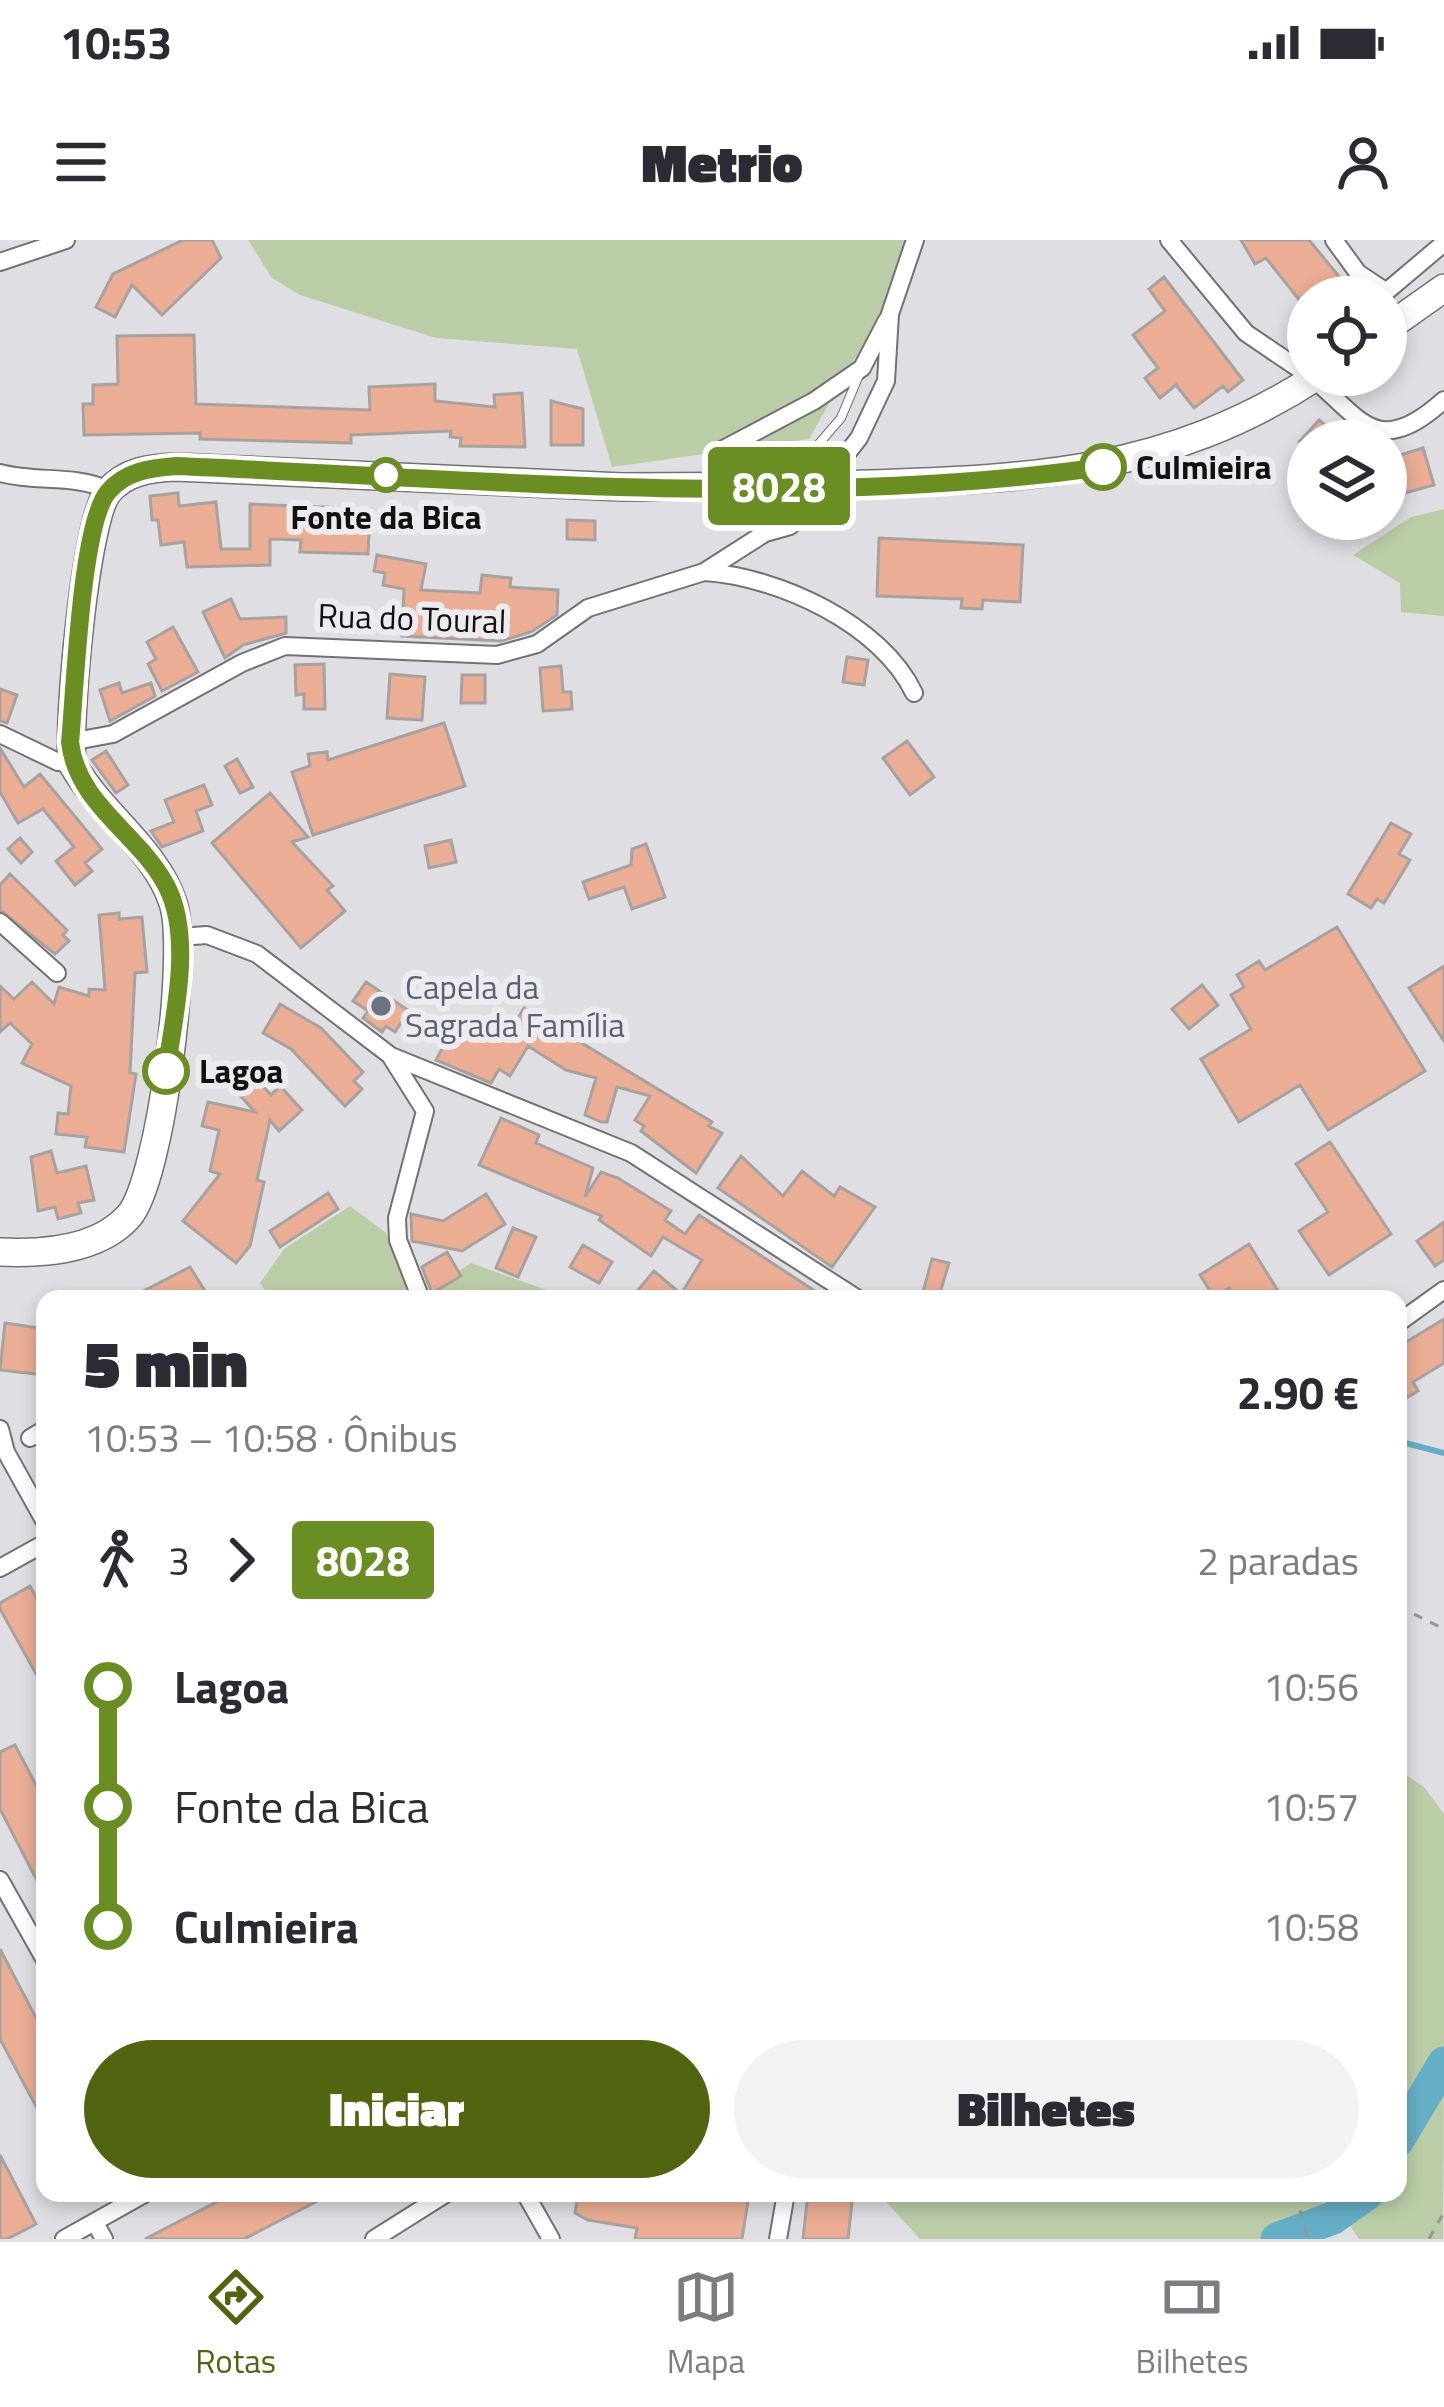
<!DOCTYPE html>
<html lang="pt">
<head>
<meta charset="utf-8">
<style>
	body { margin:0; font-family:"Titillium Web",sans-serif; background:#f2f2f3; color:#2b2b33; height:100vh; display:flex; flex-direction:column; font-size:45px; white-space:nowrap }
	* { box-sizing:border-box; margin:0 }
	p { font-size:39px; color:#7c7c81 }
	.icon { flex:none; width:66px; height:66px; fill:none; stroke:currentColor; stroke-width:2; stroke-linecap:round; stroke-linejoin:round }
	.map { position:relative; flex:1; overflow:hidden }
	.panel { position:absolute; left:36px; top:1050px; width:1371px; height:912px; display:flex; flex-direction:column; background:#fff; border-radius:24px; box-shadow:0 6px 18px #0003 }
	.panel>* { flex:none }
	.badge { padding:0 24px; border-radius:9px; font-size:42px; line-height:78px }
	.controls { position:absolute; left:1287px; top:36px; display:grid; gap:24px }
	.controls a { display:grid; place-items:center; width:120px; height:120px; border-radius:50%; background:#fff; box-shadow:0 6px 18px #0003; font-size:60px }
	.map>.badge { position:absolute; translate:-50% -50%; box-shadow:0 0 0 6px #fff }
	.legs { display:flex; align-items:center; gap:18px; height:132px; padding:0 48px; font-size:39px }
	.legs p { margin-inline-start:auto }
	.head { display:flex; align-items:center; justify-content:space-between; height:204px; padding:0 48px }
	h1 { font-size:66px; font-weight:800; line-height:90px }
	.primary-button { display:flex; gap:24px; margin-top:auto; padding:24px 48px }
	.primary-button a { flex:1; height:138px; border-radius:72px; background:#516510; color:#fff; font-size:48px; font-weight:800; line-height:138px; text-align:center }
	.primary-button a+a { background:#f2f2f3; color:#2b2b33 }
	ul { padding:0 48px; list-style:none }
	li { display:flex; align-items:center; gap:42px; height:120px; font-size:45px }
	li i { display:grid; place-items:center; width:18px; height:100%; margin:0 15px; background:currentColor }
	li i::after { content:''; width:30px; height:30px; margin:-15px; border:9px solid; border-radius:50%; background:#fff }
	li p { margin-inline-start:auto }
	li:first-child i { background:linear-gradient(#0000 50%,currentColor 0) }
	li:last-child i { background:linear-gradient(currentColor 50%,#0000 0) }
	.status { display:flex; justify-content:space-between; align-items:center; height:84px; padding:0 60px; background:#fff; direction:ltr }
	.status svg { height:33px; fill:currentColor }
	header { display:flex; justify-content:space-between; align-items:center; height:156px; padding:0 48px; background:#fff; font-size:54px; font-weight:800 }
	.tab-bar { display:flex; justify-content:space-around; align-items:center; height:168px; border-top:3px solid #e1e1e2; background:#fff; font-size:33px; color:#7c7c81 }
	.tab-bar a { display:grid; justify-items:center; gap:6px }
	.tab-bar .active { color:#516510 }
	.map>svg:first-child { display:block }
	.green { fill:#bbcda7 }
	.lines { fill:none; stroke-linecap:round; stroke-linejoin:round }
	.stream { stroke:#65afc6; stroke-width:6 }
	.river { stroke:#65afc6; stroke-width:33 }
	.building { fill:#ebad94; stroke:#a7a29f; stroke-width:3 }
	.service-casing { stroke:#727276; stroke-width:10 }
	.minor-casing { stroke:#727276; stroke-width:20 }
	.primary-casing { stroke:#727276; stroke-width:30 }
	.path { stroke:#969699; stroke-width:3; stroke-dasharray:9 9; stroke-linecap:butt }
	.service { stroke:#fff; stroke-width:8 }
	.minor { stroke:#fff; stroke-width:16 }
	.primary { stroke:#fff; stroke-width:27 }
	.primary-bridge-casing { stroke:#727276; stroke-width:30; stroke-linecap:butt }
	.primary-bridge { stroke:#fff; stroke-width:27 }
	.line-1-casing { stroke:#fff; stroke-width:27 }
	.line-1 { stroke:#6b8e23; stroke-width:18 }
	.stop-1-dot { fill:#fff; stroke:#6b8e23; stroke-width:6 }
	.worship-dot { fill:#6b7280; stroke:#ebebf0; stroke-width:4.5 }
	.labels { text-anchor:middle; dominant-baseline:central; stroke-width:12; stroke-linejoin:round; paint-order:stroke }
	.stop-label { font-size:33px; font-weight:bold; fill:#111112; stroke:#ebebf0; text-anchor:start }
	.street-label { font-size:33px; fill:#111112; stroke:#ebebf0 }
	.worship-label { font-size:33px; fill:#5b616d; stroke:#ebebf0; text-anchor:start }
</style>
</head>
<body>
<div class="status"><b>10:53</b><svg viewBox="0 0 49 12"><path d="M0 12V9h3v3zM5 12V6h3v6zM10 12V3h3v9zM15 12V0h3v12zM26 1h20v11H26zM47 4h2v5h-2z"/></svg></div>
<header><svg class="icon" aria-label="menu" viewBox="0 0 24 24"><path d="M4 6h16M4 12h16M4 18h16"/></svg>Metrio<svg class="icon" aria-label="person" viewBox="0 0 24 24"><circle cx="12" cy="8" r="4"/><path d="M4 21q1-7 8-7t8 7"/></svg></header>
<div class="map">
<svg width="1444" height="1999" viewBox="0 0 1444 1999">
	<rect width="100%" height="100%" fill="#dedee3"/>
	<path class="green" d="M248,0H912L863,113L855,118L809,199L612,227L577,109L436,98L300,55L272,38Z
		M1444,269V376L1401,372L1400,343L1353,315L1411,277Z
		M350,966L385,992L420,1056L471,1023L571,1059H271L260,1043L284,1009Z
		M1398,1530L1424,1547L1444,1574V1817L1398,1892Z
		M1444,1840L1443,1999H1359L1349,1984L1321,1999H1304C1335,1986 1365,1953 1398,1953L1407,1900Z
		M878,1953H1364L1300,1989L1301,1999H920Z"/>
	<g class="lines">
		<path class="stream" d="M1398,1201L1444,1213"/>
		<path class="river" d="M1398,1900L1444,1823
			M1277,1999L1333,1978L1368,1953"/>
	</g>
	<path class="building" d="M183,0H212L221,18L162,75L132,45L115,77L96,67L113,34Z
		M1241,0H1309L1356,57H1308V71L1266,18L1255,24Z
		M1164,37L1243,140L1228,152L1223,146L1194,168L1176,145L1160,158L1145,138L1158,128L1133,95L1165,71L1149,49Z
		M194,95L196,164L370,170L369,147L435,144V161L495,167L494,155L522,153L525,207L460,206L461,198L450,197L451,191L351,195V203L200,199V193L84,195L83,164H93V145L118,144L117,96Z
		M551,161L583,169V205H551Z
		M1319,180L1344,201H1300Z
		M1423,208L1434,245L1405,253L1394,217Z
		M178,253L179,266L216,262L221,309H250V264L370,269L368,314L300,312L301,300L270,299V325L187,327L184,302L161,305L158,280H152L150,256Z
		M567,280L595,281V300L567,299Z
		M879,298L1023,305L1020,362L983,360L982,369L961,368L962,359L877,356Z
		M377,315L426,324L421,350L480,353L482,335L511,338L510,347L558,350L557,375L531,392L501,401L402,396L404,349L383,345L385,333L374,331Z
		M231,359L240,379L286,377V393L243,405L225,418L203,372Z
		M173,387L198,432L162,451L148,424L156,419L147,402Z
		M847,417L868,420L864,445L843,442Z
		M324,424L325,469H304V454L296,455L295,425Z
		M561,426L563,452H571L572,469L543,471L540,428Z
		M390,434L425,437L422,480L387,478Z
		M462,435H485V463H461Z
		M119,443L122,453L151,443L155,456L110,481L100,450Z
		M0,449L17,455L7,483L0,481Z
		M444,483L465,546L313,595L292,532L310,526L308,514L327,512L328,520Z
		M907,501L934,537L910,555L883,518Z
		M0,508L24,547L40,534L102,609L85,623L92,631L75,645L56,621L74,607L43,569L18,583L0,552Z
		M106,511L128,545L116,553L92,520Z
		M237,519L253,547L240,553L225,526Z
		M204,545L212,565L196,571L203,591L162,607L151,591L174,582L165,560Z
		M270,553L308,597L292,602L333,646L327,650L345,671L301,708L212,603Z
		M1391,583L1411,594L1399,614L1410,620L1384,663L1377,659L1371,668L1348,654Z
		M20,598L32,612L21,623L8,609Z
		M451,600L456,622L429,628L425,606Z
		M646,604L665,657L632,669L624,647L589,659L583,642L631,625L632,609Z
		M10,634L67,690L63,695L69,701L55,714L0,670V645Z
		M119,673V679L142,677L147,732L135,733L130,833L136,834L124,912L85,907L87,897L56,894L58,873L68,874L71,846L22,823L32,804L10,783L0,792V746L14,759L32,742L54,764L59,747L89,756V749L105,750L99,675Z
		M1337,687L1425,831L1328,890L1300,845L1239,882L1201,819L1251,789L1231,755L1244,747L1237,735L1259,721L1265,730Z
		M1444,726V801L1409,748Z
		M366,742L409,771L395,792L386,786L382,792L363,778L368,771L353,761Z
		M1202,745L1218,765L1189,789L1172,769Z
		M280,764L321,788L363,832L354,841L362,849L345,866L291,809L263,793Z
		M524,768L712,882L709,886L722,893L696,933L641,891L644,886L635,880L650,856L617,847L607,882H601L585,875L596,838L566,830L528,806L510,836L499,829L491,843L436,820L447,800L455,802L460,785L473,789L477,783L505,800Z
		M244,825L271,855L280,846L302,870L279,891L270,880L257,940L264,942L250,1006L236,1023L183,981L220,934L210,931L219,890L202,886L208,862L255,872L227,841Z
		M501,878L539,895L536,903L593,928L585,957L601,932L618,938L671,971L665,980L685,994L699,975L827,1059H649L638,1050L654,1031L681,1054L702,1020L663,997L651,1016L599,980L602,976L479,925Z
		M1330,902L1391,994L1329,1035L1299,991L1328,972L1296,924Z
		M51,911L57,933L86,926L94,960L78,963L81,973L58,979L55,967L38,971L31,917Z
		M741,916L783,956L802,931L834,956L840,947L875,967L832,1027L718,948Z
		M328,953L338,969L280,1007L270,991Z
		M486,954L505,984L462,1011L412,1001L411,974L443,981Z
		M1444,982V1020L1435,1026L1417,1001Z
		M513,988L536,997L518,1037L496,1028Z
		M1249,1004L1283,1059H1236L1229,1048L1214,1057L1200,1035Z
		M583,1005L612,1022L599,1043L570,1027Z
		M447,1012L461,1036L432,1053L422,1027Z
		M932,1019L949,1023L939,1056L923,1052Z
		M190,1027L210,1059H128Z
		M1444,1079V1123L1413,1142L1418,1151L1398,1163V1107Z
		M5,1083L45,1089V1135L0,1130Z
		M30,1346L45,1374V1450L0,1369V1363Z
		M15,1505L45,1562V1656L0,1569V1512Z
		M0,1709L45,1795V1883L0,1799Z
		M0,1915L36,1984L7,1999H0Z
		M234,1953H333L244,1999H145Z
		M578,1953H696L748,1961L742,1999H635L637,1988L588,1980L575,1973Z
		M808,1953H853L848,1999H803Z"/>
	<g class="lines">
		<g class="service-casing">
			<path id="service" d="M816,207L841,178L859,135"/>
		</g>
		<g class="minor-casing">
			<path id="minor" d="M1169,0L1246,93L1308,135
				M1334,0L1358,33L1385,51
				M0,22L66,0
				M1380,57L1444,3
				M1309,135C1361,178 1376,221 1444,160
				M712,215L814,161L862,128L887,80
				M0,233C38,243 72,234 109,250
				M705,332C779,337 881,384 914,453
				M0,494L58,522L72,523
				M70,502L113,494L242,423L285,406L497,415L537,404L588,368L704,332L765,293L790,286L859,198L886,141L890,74L915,0
				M0,682L57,733
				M179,697L207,695L257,714L391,816L631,913L858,1059
				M391,817L425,871L397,978L398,1000L421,1059
				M1398,1083L1444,1050
				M0,1189L6,1212L45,1282
				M30,1198L45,1189
				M0,1328L45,1303
				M0,1640L45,1720
				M525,1953L551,1999
				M95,1983L104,1999
				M64,1999L146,1953
				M374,1999L447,1953
				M778,1999L786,1953"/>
		</g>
		<g class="primary-casing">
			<path id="primary" d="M1386,89L1444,48
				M836,245C1018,239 1159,239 1319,135
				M0,1012C42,1014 99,1010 129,976C161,939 189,711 173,663C156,609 99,573 72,523C68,481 85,281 108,252C125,231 151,228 176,227L622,247L792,246"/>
		</g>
		<path class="path" d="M1398,1366L1444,1389
			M1295,1953L1308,1999
			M1429,1999L1444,1972"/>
		<use href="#service" class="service"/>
		<use href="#minor" class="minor"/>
		<use href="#primary" class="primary"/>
		<g class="primary-bridge-casing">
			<path id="primary-bridge" d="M792,246L836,245"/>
		</g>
		<use href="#primary-bridge" class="primary-bridge"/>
	</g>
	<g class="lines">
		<g class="line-1-casing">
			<path id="line-1" d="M166,831C174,777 193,698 167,647C140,594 77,565 70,502C75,452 81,284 108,252C125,231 151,228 176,226C483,239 797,270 1103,227"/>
		</g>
		<use href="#line-1" class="line-1"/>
	</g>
	<g class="stop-1-dot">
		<circle cx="1103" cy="227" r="21"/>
		<circle cx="386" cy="235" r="15"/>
		<circle cx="166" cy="831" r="21"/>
	</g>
	<circle class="worship-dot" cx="381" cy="766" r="12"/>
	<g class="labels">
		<g class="stop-label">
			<text x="1136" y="227">Culmieira</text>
			<text x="386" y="277" text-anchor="middle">Fonte da Bica</text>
			<text x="199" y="831">Lagoa</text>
		</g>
		<g class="street-label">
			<text transform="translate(412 378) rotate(2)">Rua do Toural</text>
		</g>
		<g class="worship-label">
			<text x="405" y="747">Capela da<tspan x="405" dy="38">Sagrada Família</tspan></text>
		</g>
	</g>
</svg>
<div class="controls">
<a><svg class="icon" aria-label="locate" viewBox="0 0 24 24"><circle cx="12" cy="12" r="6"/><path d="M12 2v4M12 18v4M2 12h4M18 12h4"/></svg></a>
<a><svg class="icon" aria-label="layers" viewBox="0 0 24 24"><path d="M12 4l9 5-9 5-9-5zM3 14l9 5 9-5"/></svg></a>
</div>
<b class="badge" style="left:779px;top:246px;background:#6b8e23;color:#fff">8028</b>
<section class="panel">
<div class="head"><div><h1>5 min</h1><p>10:53 – 10:58 · Ônibus</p></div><b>2.90 €</b></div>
<div class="legs"><svg class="icon" aria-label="walk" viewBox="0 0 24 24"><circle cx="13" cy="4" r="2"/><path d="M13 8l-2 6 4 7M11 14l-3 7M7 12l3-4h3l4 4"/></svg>3<svg class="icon" aria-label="forward" viewBox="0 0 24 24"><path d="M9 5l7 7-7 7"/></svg><b class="badge" style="background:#6b8e23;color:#fff">8028</b><p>2 paradas</p></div>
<ul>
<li><i style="color:#6b8e23"></i><b>Lagoa</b><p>10:56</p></li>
<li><i style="color:#6b8e23"></i><span>Fonte da Bica</span><p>10:57</p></li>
<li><i style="color:#6b8e23"></i><b>Culmieira</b><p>10:58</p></li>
</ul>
<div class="primary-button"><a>Iniciar</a><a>Bilhetes</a></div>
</section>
</div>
<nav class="tab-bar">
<a class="active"><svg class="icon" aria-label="directions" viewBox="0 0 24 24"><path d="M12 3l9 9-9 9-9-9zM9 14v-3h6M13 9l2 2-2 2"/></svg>Rotas</a>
<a><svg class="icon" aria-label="map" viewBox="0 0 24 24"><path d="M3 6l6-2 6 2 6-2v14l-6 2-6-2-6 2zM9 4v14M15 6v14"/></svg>Mapa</a>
<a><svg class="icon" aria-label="tickets" viewBox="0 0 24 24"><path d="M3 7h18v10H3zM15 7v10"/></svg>Bilhetes</a>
</nav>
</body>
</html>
